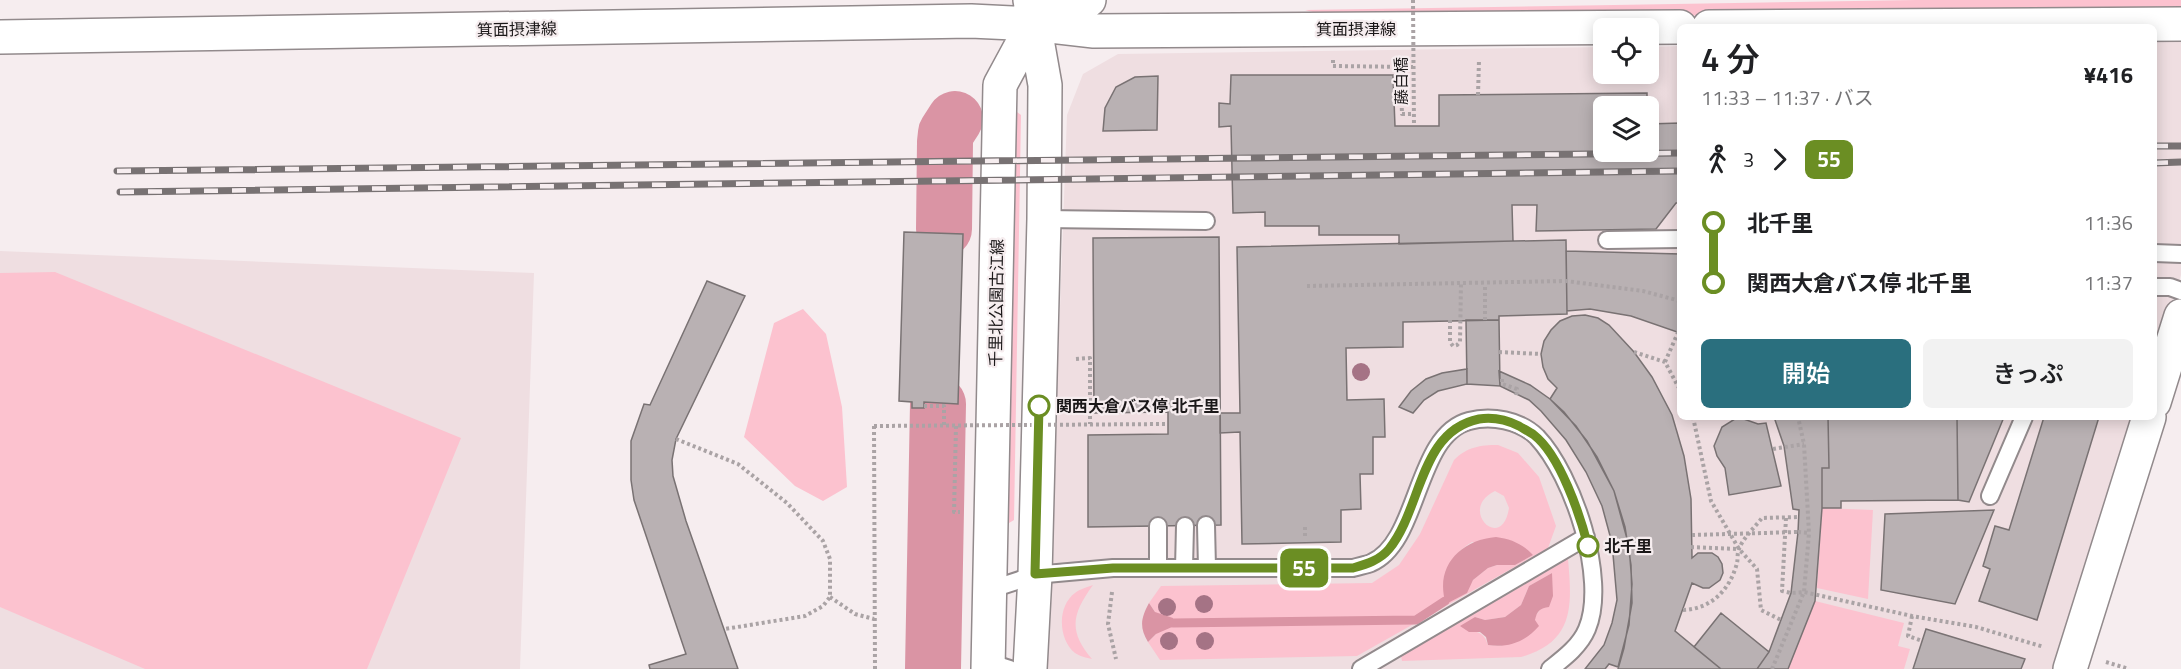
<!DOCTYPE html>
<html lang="ja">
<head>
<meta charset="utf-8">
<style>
	body { margin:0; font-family:"Titillium Web","Noto Sans JP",sans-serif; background:#f2f2f2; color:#202124; height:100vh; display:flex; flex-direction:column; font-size:22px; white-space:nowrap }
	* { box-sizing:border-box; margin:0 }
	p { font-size:20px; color:#757577 }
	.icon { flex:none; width:33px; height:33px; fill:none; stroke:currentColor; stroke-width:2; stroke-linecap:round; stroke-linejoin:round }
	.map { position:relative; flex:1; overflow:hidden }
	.drawer { position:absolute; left:1677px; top:24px; width:480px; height:396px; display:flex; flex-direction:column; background:#fff; border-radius:9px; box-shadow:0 3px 15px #0003 }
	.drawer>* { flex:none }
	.badge { padding:0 12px; border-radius:9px; font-size:21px; line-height:39px }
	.tools { position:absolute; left:1593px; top:18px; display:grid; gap:12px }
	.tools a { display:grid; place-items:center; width:66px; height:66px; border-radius:9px; background:#fff; box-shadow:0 3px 15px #0003; font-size:30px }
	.map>.badge { position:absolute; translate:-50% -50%; box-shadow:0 0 0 3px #fff }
	.legs { display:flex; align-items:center; gap:9px; height:66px; padding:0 24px; font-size:20px }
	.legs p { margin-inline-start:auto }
	.summary { display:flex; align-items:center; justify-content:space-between; height:102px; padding:0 24px }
	h1 { font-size:33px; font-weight:600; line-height:45px }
	.action { display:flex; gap:12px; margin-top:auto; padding:12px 24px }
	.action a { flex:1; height:69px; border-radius:9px; background:#2a6f7e; color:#fff; font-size:24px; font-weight:600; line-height:69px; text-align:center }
	.action a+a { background:#f2f2f2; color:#202124 }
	ul { padding:0 24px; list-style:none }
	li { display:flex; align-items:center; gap:21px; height:60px; font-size:22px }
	li i { display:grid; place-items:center; width:9px; height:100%; margin:0 8px; background:currentColor }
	li i::after { content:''; width:15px; height:15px; margin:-8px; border:4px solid; border-radius:50%; background:#fff }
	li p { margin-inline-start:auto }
	li:first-child i { background:linear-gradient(#0000 50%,currentColor 0) }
	li:last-child i { background:linear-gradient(currentColor 50%,#0000 0) }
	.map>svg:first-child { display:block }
	.built { fill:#efdee1; fill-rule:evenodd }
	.green { fill:#fcc2cf; fill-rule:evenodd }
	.water { fill:#da94a4 }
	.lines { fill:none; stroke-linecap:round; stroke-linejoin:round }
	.stream { stroke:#da94a4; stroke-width:9 }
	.river { stroke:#da94a4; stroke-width:56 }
	.building { fill:#b9b1b3; stroke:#797273; stroke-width:1.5 }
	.lane-casing { stroke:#928a8c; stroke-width:20 }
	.street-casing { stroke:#928a8c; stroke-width:36 }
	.secondary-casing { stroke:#928a8c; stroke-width:36 }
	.path { stroke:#aaa3a5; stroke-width:4; stroke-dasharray:3 3; stroke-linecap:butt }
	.lane { stroke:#fff; stroke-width:16 }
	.street { stroke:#fff; stroke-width:33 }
	.secondary { stroke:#fff; stroke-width:33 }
	.rail-casing { stroke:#787273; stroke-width:7 }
	.rail { stroke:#f6edef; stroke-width:4.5; stroke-dasharray:14; stroke-linecap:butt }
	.path-bridge { stroke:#aaa3a5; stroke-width:4; stroke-dasharray:3 3; stroke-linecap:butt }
	.tree { fill:#a57385 }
	.line-1-casing { stroke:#fff; stroke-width:14 }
	.line-1 { stroke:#6b8e23; stroke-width:9 }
	.stop-1-dot { fill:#fff; stroke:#6b8e23; stroke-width:3 }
	.labels { text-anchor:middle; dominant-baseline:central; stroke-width:4.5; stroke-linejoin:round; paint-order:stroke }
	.street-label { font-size:16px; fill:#1b1819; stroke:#f6edef }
	.stop-label { font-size:16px; font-weight:bold; fill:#1b1819; stroke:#f6edef; text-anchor:start }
</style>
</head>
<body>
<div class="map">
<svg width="2181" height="669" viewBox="0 0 2181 669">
	<rect width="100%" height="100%" fill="#f6edef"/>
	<path class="built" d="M2154,39H2181V275L2154,360Z
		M1680,46V417H2136L2056,669H1047L1067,115L1083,74L1118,54L1603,47L1604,74H1648L1649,47ZM1604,106H1648V152H1604Z
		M0,251L534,273L520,669H0Z"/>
	<path class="green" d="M1916,0H2181V8L1348,21L1305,10Z
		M1017,112L1021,115L1014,520L1009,523L1006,521L1012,114Z
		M55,272L461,438L367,669H145L0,607V273Z
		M803,309L826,334L842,407L847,487L823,501L795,486L744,437L774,323Z
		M1498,445L1518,453L1539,477L1556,526L1548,548L1357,656L1160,660L1148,642L1156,634L1155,612L1149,603L1161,586L1372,583L1399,565L1420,534L1454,460C1467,447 1480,445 1498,445ZM1495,491L1504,496L1509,508C1502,554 1457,509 1495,491ZM1472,542L1533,555L1515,565H1497L1488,568L1473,580L1468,588L1444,580C1448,562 1457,551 1472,542Z
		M1822,508L1873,510L1868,599L1817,588Z
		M1568,559C1572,605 1575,642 1521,657L1402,661L1401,656ZM1552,573C1546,613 1532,622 1501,646L1488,645C1485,636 1482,633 1473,631L1475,617L1485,620L1505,617L1521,605L1529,586Z
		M1093,585C1072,614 1068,631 1092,659C1087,658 1079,656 1075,653C1058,639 1057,606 1075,593C1080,589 1088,587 1093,585Z
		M1815,601L1904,623L1898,646L1910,649L1904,669H1788Z"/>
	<path class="water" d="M1496,537C1511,539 1523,544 1533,555L1515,565H1497L1488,568L1473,580L1467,593L1446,604C1434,567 1460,540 1496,537Z
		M1552,573L1553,596L1549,607C1540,608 1537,611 1535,620L1539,626C1525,642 1508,648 1488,645L1486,637L1480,632H1469L1460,626L1475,617L1485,620L1505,617L1521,605L1529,586Z
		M1149,603L1155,612L1173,618L1172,627L1156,634L1148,642C1139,627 1141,618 1149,603Z"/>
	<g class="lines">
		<path class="stream" d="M1173,623L1416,620L1445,601"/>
		<path class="river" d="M944,229L945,142L946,133L955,119
			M933,669L938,404"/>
	</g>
	<path class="building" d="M1231,75H1393L1395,126H1439V95L1647,93V106H1604V152H1648V124L1680,123V203H1676L1656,229L1536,231L1537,205H1512L1513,241L1399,244V235H1319V226H1265V212L1233,213L1231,126L1219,127V103L1230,104Z
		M1158,76L1157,130L1103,131L1105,108L1116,87L1135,77Z
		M904,232L963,234L958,404L924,402V408H912V402L899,401Z
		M1219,237L1221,525L1088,527V435L1168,434V412L1094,413L1093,238Z
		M1566,240L1567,314L1499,316V320L1403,322V347L1346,348L1347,400L1384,399L1385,437H1373V474H1360L1361,509L1341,510V542L1242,544L1240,432L1220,433V413H1240L1237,247Z
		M1566,251L1680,254V333L1631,316L1590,309L1567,311Z
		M707,281L745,296L676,439L672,460L673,476L686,521L738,669H650L649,665L686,654L634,500L631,480V441L644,404L650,405Z
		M1585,315L1598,318L1609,325L1634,352L1652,377L1672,415L1684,456L1691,499L1692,558L1698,553H1712L1718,557L1722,564L1723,573L1720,580L1709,588H1703L1692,583L1675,631L1721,669H1618L1624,648L1632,603L1631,565L1625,527L1614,491L1597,457L1576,426L1550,399L1557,388L1548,379L1543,367L1541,354L1544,341L1551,330L1560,321L1572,316Z
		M1466,320H1499L1500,386L1467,384Z
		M1467,369V384L1438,391L1424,400L1413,413L1399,407L1411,391L1426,379L1442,373Z
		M1499,371L1530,385L1550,399L1564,412L1587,441L1614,491L1629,546L1632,584L1629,625L1618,667L1609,664L1605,669H1585L1604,645L1612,623L1617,600L1612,543L1602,506L1586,472L1566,440L1541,411L1529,400L1500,386Z
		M1738,417L1758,424L1766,423L1781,486L1729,495L1725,468L1717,456L1714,446L1722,427Z
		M1774,417H1828L1829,468H1822V508L1815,601L1788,669H1757L1769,652L1791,593L1798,532L1799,510L1793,509L1784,446Z
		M1828,417H1960H1957L1958,500L1841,501V508H1822V468H1829Z
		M1957,417H2004L1969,502L1958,500Z
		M2044,417H2099L2037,620L1979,601L1990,569L1983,566L1995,526L2009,530Z
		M1994,510L1955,604L1881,590L1885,514Z
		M1721,613L1769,652L1757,669H1721L1694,647Z
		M1926,629L2025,659L2021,669H1913Z"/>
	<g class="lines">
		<g class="lane-casing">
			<path id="lane" d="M1044,219L1206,221
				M1607,240L1680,239
				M2154,253L2181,254
				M2154,287H2170L2181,291
				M1990,496L2024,417
				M1206,525L1207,568
				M1158,568V526
				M1184,568L1185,526
				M989,590L1035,575L1113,568H1353C1359,566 1366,565 1371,563C1420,542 1415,435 1469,421C1491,415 1520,420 1537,437C1573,475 1608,579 1587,629C1580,646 1564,658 1550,669
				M988,662L1010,669
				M1361,669L1586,537"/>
		</g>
		<g class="street-casing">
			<path id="street" d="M2154,402L2181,316
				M2070,669L2149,417"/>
		</g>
		<g class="secondary-casing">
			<path id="secondary" d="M1035,23L1089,0
				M1709,27L2181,24
				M0,37L971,21L1033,24L1094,31L1680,27
				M988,669L1000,85L1033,24
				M1030,669L1035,575L1044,219L1045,85L1030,0"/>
		</g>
		<path class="path" d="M1333,60V66L1413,67
			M1401,84L1402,114H1414
			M1478,95L1479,60
			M1307,286L1566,281L1643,291L1680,301
			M1450,320V342L1453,346L1457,345L1460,342L1461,284
			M1485,320V284
			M1499,352L1541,354
			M1634,352L1665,362L1680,390
			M1076,359L1090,358V424
			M1665,362L1680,328
			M1502,379V384L1517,389L1516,398
			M924,406H944V426
			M1693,417L1711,501L1739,549L1757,569L1761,610L1781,620
			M874,426L875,669
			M956,426L954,512H960
			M676,439L738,464L787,503L823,541L830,559V597L823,606L805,616L725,629
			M1773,449L1804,444
			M1786,518L1782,591L1791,593L1804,592L1912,616L1976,627L2044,647
			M1305,527V537
			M1798,532L1809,533
			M1691,547L1738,549
			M1112,592L1108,624L1116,659
			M830,597L855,614L874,619
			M1683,610C1711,609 1730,590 1737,563C1738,559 1737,553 1739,549C1743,538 1755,527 1762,518L1799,517
			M1912,616L1908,636L1922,641
			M2106,662L2129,669
			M1772,669L1804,592L1809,533L1804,444L1798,417"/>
		<use href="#lane" class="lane"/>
		<use href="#street" class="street"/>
		<use href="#secondary" class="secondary"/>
		<g class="rail-casing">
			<path id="rail" d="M2154,146H2181
				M2154,163L2181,162
				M117,171L1680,153
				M120,192L1680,171"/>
		</g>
		<use href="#rail" class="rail"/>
		<path class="path-bridge" d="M1413,0L1414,126
			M874,426L1167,424
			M1692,535L1798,532"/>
	</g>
	<g class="tree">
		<circle cx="1361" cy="372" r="9"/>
		<circle cx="1204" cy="604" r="9"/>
		<circle cx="1167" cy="607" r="9"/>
		<circle cx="1169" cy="641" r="9"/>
		<circle cx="1205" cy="641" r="9"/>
	</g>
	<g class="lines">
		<g class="line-1-casing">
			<path id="line-1" d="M1039,406L1035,574L1113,568H1353C1367,564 1380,560 1389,549C1422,509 1419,431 1479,419C1492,417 1507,420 1519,426C1524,429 1530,432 1534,435C1560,455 1580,515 1588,546"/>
		</g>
		<use href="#line-1" class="line-1"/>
	</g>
	<g class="stop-1-dot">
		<circle cx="1039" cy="406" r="10"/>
		<circle cx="1588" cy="546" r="10"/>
	</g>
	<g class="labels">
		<g class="street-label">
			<text transform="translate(517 29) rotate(-1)">箕面摂津線</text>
			<text x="1356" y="29">箕面摂津線</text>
			<text transform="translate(1401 81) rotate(-90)">藤白橋</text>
			<text transform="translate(996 303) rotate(-89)">千里北公園古江線</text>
		</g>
		<g class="stop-label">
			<text x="1056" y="406">関西大倉バス停 北千里</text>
			<text x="1604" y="546">北千里</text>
		</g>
	</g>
</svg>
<div class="tools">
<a><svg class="icon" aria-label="locate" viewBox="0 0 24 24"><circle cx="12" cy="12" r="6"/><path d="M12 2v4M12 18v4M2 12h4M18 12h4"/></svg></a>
<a><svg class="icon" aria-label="layers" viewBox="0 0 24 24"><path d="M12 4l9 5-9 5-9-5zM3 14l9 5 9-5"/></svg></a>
</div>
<b class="badge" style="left:1304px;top:568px;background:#6b8e23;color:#fff">55</b>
<section class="drawer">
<div class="summary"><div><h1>4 分</h1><p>11:33 – 11:37 · バス</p></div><b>¥416</b></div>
<div class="legs"><svg class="icon" aria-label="walk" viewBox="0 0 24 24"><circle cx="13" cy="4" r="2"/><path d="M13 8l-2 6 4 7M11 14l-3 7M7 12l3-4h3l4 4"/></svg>3<svg class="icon" aria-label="forward" viewBox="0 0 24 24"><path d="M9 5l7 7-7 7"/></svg><b class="badge" style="background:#6b8e23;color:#fff">55</b></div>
<ul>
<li><i style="color:#6b8e23"></i><b>北千里</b><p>11:36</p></li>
<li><i style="color:#6b8e23"></i><b>関西大倉バス停 北千里</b><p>11:37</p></li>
</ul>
<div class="action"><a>開始</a><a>きっぷ</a></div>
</section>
</div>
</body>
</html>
